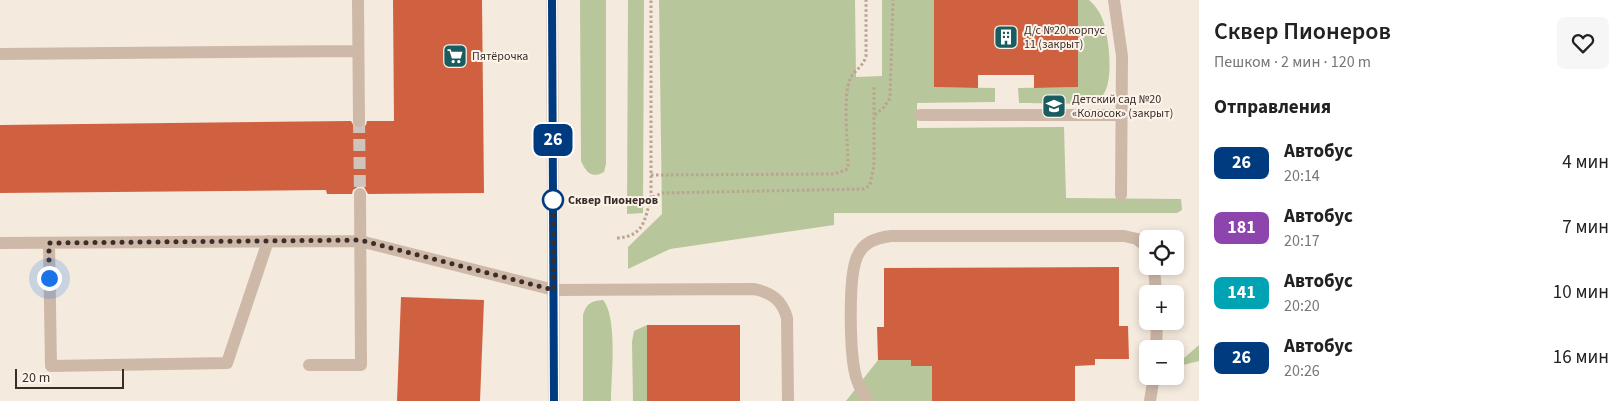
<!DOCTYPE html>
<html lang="ru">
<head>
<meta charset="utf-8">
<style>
	body { margin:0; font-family:"Source Sans 3",sans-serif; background:#f6f6f6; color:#222; height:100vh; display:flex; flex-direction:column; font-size:19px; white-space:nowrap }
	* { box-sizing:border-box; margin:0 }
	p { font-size:16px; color:#767676 }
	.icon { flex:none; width:28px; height:28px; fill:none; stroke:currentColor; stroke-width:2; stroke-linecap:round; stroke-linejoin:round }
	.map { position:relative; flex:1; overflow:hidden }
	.drawer { display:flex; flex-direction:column; background:#fff; width:425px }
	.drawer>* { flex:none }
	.badge { padding:0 10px; border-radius:8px; font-size:18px; line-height:32px }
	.fabs { position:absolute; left:1139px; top:230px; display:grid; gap:10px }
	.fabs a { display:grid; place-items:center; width:45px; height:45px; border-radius:8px; background:#fff; box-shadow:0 2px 8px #0003; font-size:25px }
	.scale { position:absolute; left:15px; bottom:12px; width:109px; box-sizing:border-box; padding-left:5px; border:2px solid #3b2e29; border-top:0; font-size:14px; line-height:18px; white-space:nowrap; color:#3b2e29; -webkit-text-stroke:4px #fcf4eb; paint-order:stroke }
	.you { position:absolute; width:25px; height:25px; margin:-12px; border:4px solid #fff; border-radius:50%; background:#1a73e8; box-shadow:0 0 0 8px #1a73e833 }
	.map>.badge { position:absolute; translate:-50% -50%; box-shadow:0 0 0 2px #fff }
	h2 { padding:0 15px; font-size:19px; line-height:45px }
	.round { display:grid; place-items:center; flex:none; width:52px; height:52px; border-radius:8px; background:#f6f6f6 }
	.head { display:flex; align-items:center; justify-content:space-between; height:85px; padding:0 15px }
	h1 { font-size:24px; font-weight:600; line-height:38px }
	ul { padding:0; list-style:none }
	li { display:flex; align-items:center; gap:15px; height:65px; padding:0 15px }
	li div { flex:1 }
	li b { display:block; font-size:19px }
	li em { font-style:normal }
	li .badge { min-width:55px; font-weight:700; text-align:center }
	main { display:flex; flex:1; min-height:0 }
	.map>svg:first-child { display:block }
	.green { fill:#b8c69c }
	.building { fill:#d06140 }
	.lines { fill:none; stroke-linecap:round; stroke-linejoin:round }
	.minor-tunnel { stroke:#d0c4ba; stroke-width:12; stroke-dasharray:12 6; stroke-linecap:butt }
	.path { stroke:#baa392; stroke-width:3; stroke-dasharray:2.5 2.5; stroke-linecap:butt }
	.minor { stroke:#ceb9a8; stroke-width:12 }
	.line-casing { stroke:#fff; stroke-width:11 }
	.line { stroke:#003b80; stroke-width:8 }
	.walk { stroke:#3b2e29; stroke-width:5; stroke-dasharray:0 9 }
	.stop-dot { fill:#fff; stroke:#003b80; stroke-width:2.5 }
	.labels { text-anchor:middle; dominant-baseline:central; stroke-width:4; stroke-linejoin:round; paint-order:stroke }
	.poi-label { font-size:12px; fill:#3b2e29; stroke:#fcf4eb; text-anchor:start }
	.stop-label { font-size:12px; font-weight:bold; fill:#3b2e29; stroke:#fcf4eb; text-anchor:start }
</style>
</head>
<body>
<main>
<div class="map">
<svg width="1199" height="401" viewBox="0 0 1199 401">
	<rect width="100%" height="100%" fill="#f5eade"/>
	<path class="green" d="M580,0H606V164L604,172C591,179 586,172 581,161Z
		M628,0H644L643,213L627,214Z
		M659,0H855L856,77L882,76V0H934V87L995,88V102L917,103V128L1064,127L1066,198L1181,199L1182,210L1177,213H834V225L670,249L628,269V247L662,214Z
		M1078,0H1089C1094,4 1100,12 1102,18C1109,34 1116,88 1099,99C1088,106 1034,103 1019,103L1018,88L1078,87Z
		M603,300C618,318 611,376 611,401H583V315C587,303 591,301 603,300Z
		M647,325V401H633L632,342L634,331Z
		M1199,345V361L1175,367V366Z
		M878,360H911L912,366H932V401H846Z"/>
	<path class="building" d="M393,0H482L484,193L368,194L364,187L359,186L353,190L352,194H327L326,190L0,193V125L351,121L355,128L360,129L366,125L367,121H394Z
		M934,0H1078V87L1034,88V75H978V88L934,87Z
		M1119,267V326H1128L1129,359H1095V365L1075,366V401H932V366H911V360H878L877,327H884V268Z
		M401,297L484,300L480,401H397Z
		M647,325H740V401H647Z"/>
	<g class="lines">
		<path class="minor-tunnel" d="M359,121L360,194"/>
		<path class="path" d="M875,115L884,107L890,98L893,0
			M651,175L834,174L846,170L848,166C848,143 843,102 849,82C852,71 863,68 866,56V0
			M651,198V0
			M617,238C645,236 644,220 651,198L662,193L864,189L870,185L874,166V87"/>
		<path class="minor" d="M358,0L359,121
			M552,0L554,401
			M1114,0L1122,56L1121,195
			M0,54L358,51
			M920,115H1122
			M0,243L360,241L554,290L754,289C772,293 782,300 787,318L788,401
			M49,243L51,366L227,363L268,241
			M1154,266L1156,294
			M1156,349L1157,321
			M309,365H361L360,194
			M868,401C862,392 857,384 855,373C850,351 848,277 857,257C863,242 876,238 891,236H1124L1137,239L1148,248
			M1150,401L1154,376"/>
	</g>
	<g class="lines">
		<g class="line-casing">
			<path id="line" d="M552,0L554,401"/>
		</g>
		<use href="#line" class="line"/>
		<path class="walk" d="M49,278V243L360,240L554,290L553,193V200"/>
	</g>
	<defs>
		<g id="building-square" transform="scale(1.25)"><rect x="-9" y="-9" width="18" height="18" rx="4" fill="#1a5d60" stroke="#fcf4eb"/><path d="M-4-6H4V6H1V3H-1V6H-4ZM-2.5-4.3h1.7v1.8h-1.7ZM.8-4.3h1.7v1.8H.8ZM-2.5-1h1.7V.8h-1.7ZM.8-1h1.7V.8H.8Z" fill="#fff"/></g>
		<g id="supermarket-square" transform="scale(1.25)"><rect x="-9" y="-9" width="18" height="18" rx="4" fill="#1a5d60" stroke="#fcf4eb"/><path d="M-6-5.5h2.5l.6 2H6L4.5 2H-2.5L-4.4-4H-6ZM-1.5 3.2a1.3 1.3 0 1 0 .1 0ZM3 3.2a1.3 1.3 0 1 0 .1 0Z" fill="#fff"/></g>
		<g id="school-square" transform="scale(1.25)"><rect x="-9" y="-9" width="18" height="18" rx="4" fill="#1a5d60" stroke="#fcf4eb"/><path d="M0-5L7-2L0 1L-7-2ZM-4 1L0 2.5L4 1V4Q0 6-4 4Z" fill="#fff"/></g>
	</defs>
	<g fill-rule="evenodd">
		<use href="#building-square" x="1006" y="37"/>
		<use href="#supermarket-square" x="455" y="56"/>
		<use href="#school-square" x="1054" y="106"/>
	</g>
	<circle class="stop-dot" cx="553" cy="200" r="10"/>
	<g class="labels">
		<g class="poi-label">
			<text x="1024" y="30">Д/с №20 корпус<tspan x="1024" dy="14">11 (закрыт)</tspan></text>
			<text x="472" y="56">Пятёрочка</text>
			<text x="1072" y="99">Детский сад №20<tspan x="1072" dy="14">«Колосок» (закрыт)</tspan></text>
		</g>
		<g class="stop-label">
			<text x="568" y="200">Сквер Пионеров</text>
		</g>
	</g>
</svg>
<div class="fabs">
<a><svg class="icon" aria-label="locate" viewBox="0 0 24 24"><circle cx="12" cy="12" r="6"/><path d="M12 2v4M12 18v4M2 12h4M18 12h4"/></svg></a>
<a>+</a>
<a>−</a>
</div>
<div class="scale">20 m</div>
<div class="you" style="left:49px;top:278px"></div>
<b class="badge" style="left:553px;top:140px;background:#003b80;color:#fff">26</b>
</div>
<section class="drawer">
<div class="head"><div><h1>Сквер Пионеров</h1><p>Пешком · 2 мин · 120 m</p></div><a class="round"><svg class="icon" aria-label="heart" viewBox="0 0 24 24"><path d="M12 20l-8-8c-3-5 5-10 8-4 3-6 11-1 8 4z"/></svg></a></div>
<h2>Отправления</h2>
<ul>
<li><span class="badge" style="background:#003b80;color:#fff">26</span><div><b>Автобус</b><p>20:14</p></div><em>4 мин</em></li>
<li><span class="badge" style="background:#8e44ad;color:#fff">181</span><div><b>Автобус</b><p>20:17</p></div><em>7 мин</em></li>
<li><span class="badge" style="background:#00a3b4;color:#fff">141</span><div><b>Автобус</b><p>20:20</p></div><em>10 мин</em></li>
<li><span class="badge" style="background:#003b80;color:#fff">26</span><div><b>Автобус</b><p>20:26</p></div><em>16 мин</em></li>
</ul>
</section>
</main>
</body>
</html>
